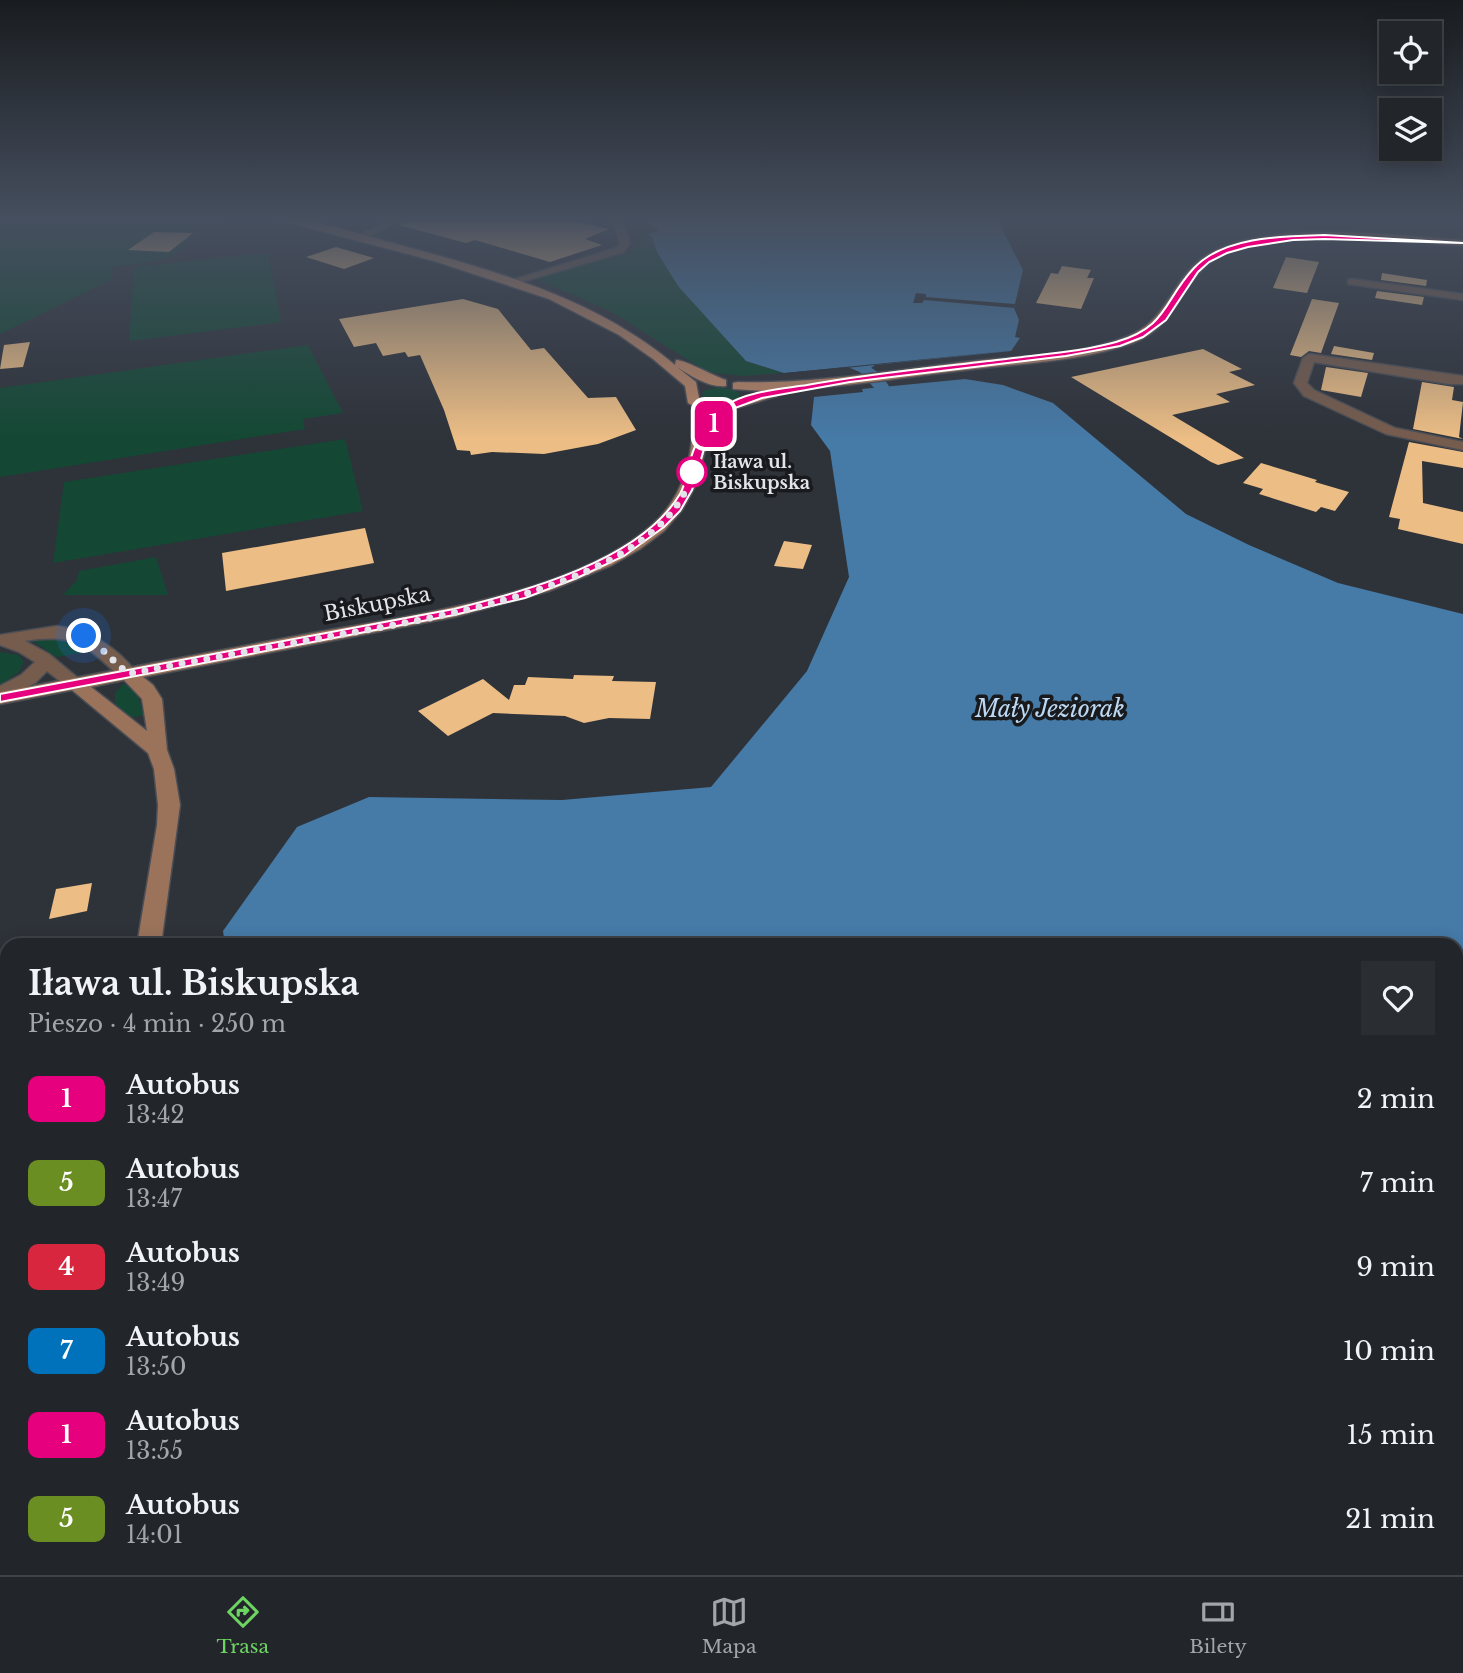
<!DOCTYPE html>
<html lang="pl">
<head>
<meta charset="utf-8">
<style>
	body { margin:0; font-family:"Libre Baskerville",serif; background:#2a2e33; color:#f1f3f6; height:100vh; display:flex; flex-direction:column; font-size:26px; white-space:nowrap }
	* { box-sizing:border-box; margin:0 }
	p { font-size:23px; color:#a2a5a9 }
	.icon { flex:none; width:38px; height:38px; fill:none; stroke:currentColor; stroke-width:2; stroke-linecap:round; stroke-linejoin:round }
	.map { position:relative; flex:1; overflow:hidden }
	.details { position:absolute; left:0px; top:938px; width:1463px; height:637px; display:flex; flex-direction:column; background:#22262b; border-radius:21px 21px 0 0; box-shadow:0 4px 18px #0003,0 0 0 2px #3f4347 }
	.details>* { flex:none }
	.badge { padding:0 14px; border-radius:10px; font-size:24px; line-height:46px }
	.fabs { position:absolute; left:1379px; top:21px; display:grid; gap:14px }
	.fabs a { display:grid; place-items:center; width:63px; height:63px; border-radius:0px; background:#22262b; box-shadow:0 4px 18px #0003,0 0 0 2px #3f4347; font-size:35px }
	.you { position:absolute; width:35px; height:35px; margin:-18px; border:5px solid #fff; border-radius:50%; background:#1a73e8; box-shadow:0 0 0 10px #1a73e833 }
	.map>.badge { position:absolute; translate:-50% -50%; box-shadow:0 0 0 4px #fff }
	.round { display:grid; place-items:center; flex:none; width:74px; height:74px; border-radius:0px; background:#2a2e33 }
	.summary { display:flex; align-items:center; justify-content:space-between; height:119px; padding:0 28px }
	h1 { font-size:33px; font-weight:700; line-height:52px }
	ul { padding:0; list-style:none }
	li { display:flex; align-items:center; gap:21px; height:84px; padding:0 28px }
	li div { flex:1 }
	li b { display:block; font-size:26px }
	li em { font-style:normal }
	li .badge { min-width:77px; font-weight:700; text-align:center }
	.dock { display:flex; justify-content:space-around; align-items:center; height:98px; border-top:2px solid #3f4347; background:#22262b; font-size:19px; color:#a2a5a9 }
	.dock a { display:grid; justify-items:center; gap:4px }
	.dock .current { color:#6dd361 }
	.map>svg:first-child { display:block }
	.green { fill:#144834 }
	.water { fill:#467aa7 }
	.pier { fill:#2e3239 }
	.lines { fill:none; stroke-linecap:round; stroke-linejoin:round }
	.canal { fill:#467aa7; fill-rule:evenodd }
	.building { fill:#ecbd85 }
	.street-casing { stroke:#4b4e55; stroke-width:3 }
	.secondary-casing { stroke:#4b4e55; stroke-width:3 }
	.primary-casing { stroke:#4b4e55; stroke-width:3 }
	.street { fill:#765c4d; fill-rule:evenodd }
	.secondary { fill:#9b735b; fill-rule:evenodd }
	.primary { fill:#b78466; fill-rule:evenodd }
	.rail-casing { stroke:#c1c4c9; stroke-width:10 }
	.rail { stroke:#181a1d; stroke-width:8; stroke-dasharray:24; stroke-linecap:butt }
	.line { fill:#e6007e; stroke:#fff; stroke-width:2 }
	.walk { stroke:#e2e4e9; stroke-width:7; stroke-dasharray:0 12.6 }
	.stop-dot { fill:#fff; stroke:#e6007e; stroke-width:3.5 }
	.labels { text-anchor:middle; dominant-baseline:central; stroke-width:7; stroke-linejoin:round; paint-order:stroke }
	.far-stop-label { font-size:18px; font-weight:bold; fill:#e2e4e9; stroke:#181a1d; text-anchor:start }
	.street-label { font-size:21px; fill:#e2e4e9; stroke:#181a1d }
	.water-label { font-size:23px; font-style:italic; fill:#bcd8f3; stroke:#181a1d }
</style>
</head>
<body>
<div class="map">
<svg width="1463" height="1575" viewBox="0 0 1463 1575">
	<rect width="100%" height="100%" fill="#2e3239"/>
	<path class="green" d="M39,217H195L228,220L190,236L181,246H188L164,260L111,267V280L0,334V221Z
		M641,229L652,237L655,249L746,361L784,373L743,376L707,372L612,312L536,279L571,270L545,274L630,253L643,237Z
		M268,253L281,322L129,341L134,267Z
		M308,345L343,413L303,419L305,429L0,477V388Z
		M717,387L732,389L739,393V397C729,406 713,405 702,398L703,391Z
		M345,439L363,511L53,563L64,482Z
		M156,557L168,595H63L77,580L79,571Z
		M36,638L71,640L89,652L56,657L36,643L23,639Z
		M0,652L19,655L24,662L19,672L0,685Z
		M123,684C137,688 140,702 144,715L129,718L115,703V693Z"/>
	<path class="water" d="M650,217H996L1023,270L1014,308L1019,320L1015,337L1020,338L1011,351L875,365L871,368L873,372L862,373L848,367L784,373L746,361L678,286L657,252L652,237L648,234L659,231L649,223H652Z
		M965,379L1003,385L1053,403L1186,514L1249,545L1338,583L1463,614V1575H941L930,1568H1456V945H225L223,931L297,827L369,797L562,800L711,787L807,671L849,577L830,451L811,425L814,397L863,392L862,389Z"/>
	<path class="pier" d="M916,293L926,294V297L1015,304L1014,308L924,300L922,303H913Z
		M1016,350L780,375L775,374Z"/>
	<g class="lines">
		<path class="canal" d="M868,367C877,369 884,379 889,386L887,389H875L860,372Z"/>
	</g>
	<path class="building" d="M412,217H556L609,229L585,239L602,245L550,262L475,240L466,243L399,225Z
		M154,232L193,233L169,252L128,250Z
		M336,247L374,258L344,269L306,257Z
		M1286,257L1319,262L1307,293L1273,288Z
		M1062,266L1091,270L1087,278H1094L1081,309L1036,303L1051,273L1058,274Z
		M1382,273L1427,280L1426,286L1381,280Z
		M1377,291L1424,297L1422,305L1375,298Z
		M463,299L498,309L531,350L544,348L588,398L616,397L636,430L598,444L544,454L492,452L471,455L470,451L457,450L444,410L420,355L408,357L405,352L383,356L376,343L354,347L339,319Z
		M1312,299L1339,303L1321,353L1309,351L1301,357L1290,355Z
		M30,342L23,367L0,369L4,345Z
		M1334,346L1374,353L1372,360L1331,354Z
		M1203,349L1242,369L1229,372L1255,385L1216,394L1230,402L1172,415L1244,458L1218,465L1211,462L1071,377Z
		M1326,367L1368,373L1361,397L1321,390Z
		M1422,382L1454,387L1452,400L1463,402L1459,437L1463,439L1413,429Z
		M1409,442L1463,452V468L1422,461L1423,503L1463,512V544L1398,529L1400,519L1389,517Z
		M1261,463L1317,480L1315,482L1349,492L1335,511L1321,507L1316,512L1259,494L1263,489L1243,483Z
		M365,528L374,563L226,591L222,553Z
		M784,541L812,545L803,569L774,566Z
		M574,675L614,676L612,681L656,682L650,719L609,718L584,723L565,716L493,713L448,736L418,711L483,679L509,700L514,685H525L528,677L573,679Z
		M92,883L87,911L49,919L56,889Z"/>
	<g class="lines">
		<g class="street-casing">
			<path id="street" d="M396,217H410L363,239L354,237Z
				M611,217H621L630,243L624,252L518,283L509,281L616,248L620,243Z
				M1352,279L1463,294V300L1348,284V280Z
				M1309,354L1463,376V384H1449L1314,362L1307,383L1314,390L1395,428L1463,442V450L1386,434L1304,396L1294,383L1303,358Z
				M57,626C89,630 119,648 137,674L135,678H121C86,645 75,633 25,641L49,654L85,684L76,690L69,688L47,671L35,683L0,700V686L21,675L35,662L19,652L0,645V635Z
				M0,1483L7,1486V1534L0,1531Z
				M13,1568H50L53,1575H16Z"/>
		</g>
		<g class="secondary-casing">
			<path id="secondary" d="M699,400L706,404L707,424L724,404L729,403L736,407L719,427L705,450L697,483L682,510L664,531L640,549L612,565L549,591L454,617L143,677L153,685L162,699L167,750L174,769L180,805L161,945H137L157,825L158,805L154,769L148,753L72,690L0,704V692C101,673 201,654 302,635C406,616 572,596 652,525C687,494 695,448 692,404ZM124,680L142,699L147,731L91,687Z
				M721,1568H766L769,1575H724Z"/>
		</g>
		<g class="primary-casing">
			<path id="primary" d="M267,217C310,217 351,232 393,243C492,270 594,297 675,365L676,360C683,359 714,376 726,380V386C709,388 691,376 677,367L696,382L699,398C722,410 743,396 766,391L733,389V383L738,382C815,384 889,371 965,362C1018,356 1075,357 1126,337C1168,321 1170,282 1202,258C1260,217 1395,236 1463,240V246C1400,242 1259,223 1208,264C1178,290 1175,327 1133,343C1079,362 1022,363 966,370C903,377 840,388 777,390V396C746,404 719,420 688,403L685,386L653,359L619,335L549,299L434,261Z"/>
		</g>
		<use href="#street" class="street"/>
		<use href="#secondary" class="secondary"/>
		<use href="#primary" class="primary"/>
		<g class="rail-casing">
			<path id="rail" d="M0,1298L7,1309
				M0,1359L7,1371
				M125,1568L129,1575
				M167,1568L171,1575"/>
		</g>
		<use href="#rail" class="rail"/>
	</g>
	<linearGradient id="sky" x2="0" y2="1"><stop stop-color="#191c1f"/><stop offset="0.5" stop-color="#464f5f"/><stop offset="1" stop-color="#464f5f" stop-opacity="0"/></linearGradient>
	<rect width="1463" height="438" fill="url(#sky)"/>
	<path class="line" d="M1324,235L1463,243L1324,239L1293,240L1248,247L1227,253L1209,262L1198,272L1166,320L1143,337L1120,346L1066,356L850,382L762,398L732,409L721,420L704,449L692,490L680,511L664,527L624,556L577,578L525,598L454,615L0,702V694L454,609C525,591 640,561 680,494C688,480 688,463 694,449C700,435 713,415 725,406C747,391 781,389 807,385C873,373 939,367 1006,359C1042,354 1080,352 1116,342C1168,327 1163,301 1194,268C1224,236 1284,236 1324,235Z"/>
	<g class="lines">
		<path class="walk" d="M84,636L95,643L128,674C194,661 261,649 327,637C424,619 665,586 692,472"/>
	</g>
	<circle class="stop-dot" cx="692" cy="472" r="14"/>
	<g class="labels">
		<g class="far-stop-label">
			<text x="713" y="462">Iława ul.<tspan x="713" dy="21">Biskupska</tspan></text>
		</g>
		<g class="street-label">
			<text transform="translate(377 604) rotate(-11)">Biskupska</text>
		</g>
		<g class="water-label">
			<text x="1050" y="709">Mały Jeziorak</text>
		</g>
	</g>
</svg>
<div class="fabs">
<a><svg class="icon" aria-label="locate" viewBox="0 0 24 24"><circle cx="12" cy="12" r="6"/><path d="M12 2v4M12 18v4M2 12h4M18 12h4"/></svg></a>
<a><svg class="icon" aria-label="layers" viewBox="0 0 24 24"><path d="M12 4l9 5-9 5-9-5zM3 14l9 5 9-5"/></svg></a>
</div>
<div class="you" style="left:84px;top:636px"></div>
<b class="badge" style="left:714px;top:424px;background:#e6007e;color:#fff">1</b>
<section class="details">
<div class="summary"><div><h1>Iława ul. Biskupska</h1><p>Pieszo · 4 min · 250 m</p></div><a class="round"><svg class="icon" aria-label="heart" viewBox="0 0 24 24"><path d="M12 20l-8-8c-3-5 5-10 8-4 3-6 11-1 8 4z"/></svg></a></div>
<ul>
<li><span class="badge" style="background:#e6007e;color:#fff">1</span><div><b>Autobus</b><p>13:42</p></div><em>2 min</em></li>
<li><span class="badge" style="background:#6b8e23;color:#fff">5</span><div><b>Autobus</b><p>13:47</p></div><em>7 min</em></li>
<li><span class="badge" style="background:#d7263d;color:#fff">4</span><div><b>Autobus</b><p>13:49</p></div><em>9 min</em></li>
<li><span class="badge" style="background:#0072bc;color:#fff">7</span><div><b>Autobus</b><p>13:50</p></div><em>10 min</em></li>
<li><span class="badge" style="background:#e6007e;color:#fff">1</span><div><b>Autobus</b><p>13:55</p></div><em>15 min</em></li>
<li><span class="badge" style="background:#6b8e23;color:#fff">5</span><div><b>Autobus</b><p>14:01</p></div><em>21 min</em></li>
</ul>
</section>
</div>
<nav class="dock">
<a class="current"><svg class="icon" aria-label="directions" viewBox="0 0 24 24"><path d="M12 3l9 9-9 9-9-9zM9 14v-3h6M13 9l2 2-2 2"/></svg>Trasa</a>
<a><svg class="icon" aria-label="map" viewBox="0 0 24 24"><path d="M3 6l6-2 6 2 6-2v14l-6 2-6-2-6 2zM9 4v14M15 6v14"/></svg>Mapa</a>
<a><svg class="icon" aria-label="tickets" viewBox="0 0 24 24"><path d="M3 7h18v10H3zM15 7v10"/></svg>Bilety</a>
</nav>
</body>
</html>
